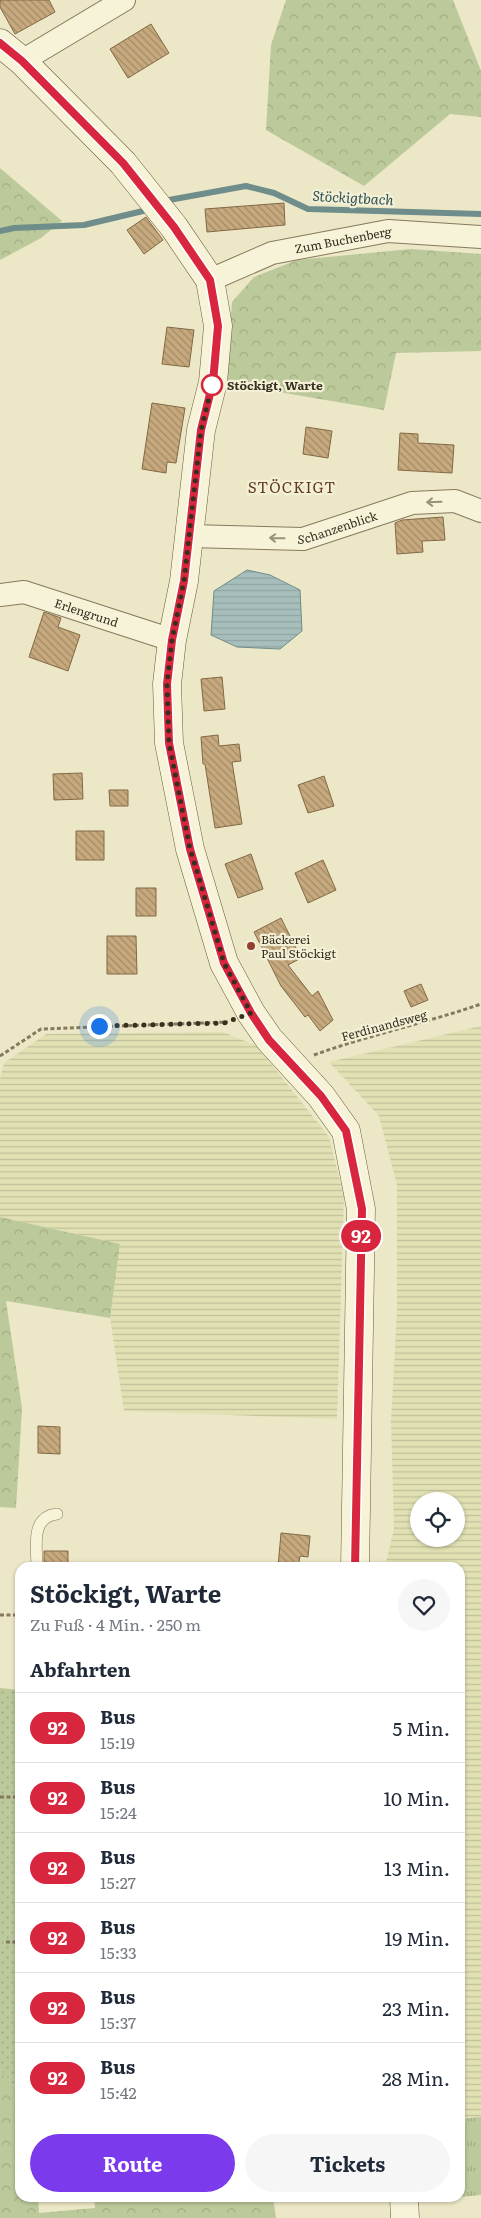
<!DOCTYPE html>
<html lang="de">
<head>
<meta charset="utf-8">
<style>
	body { margin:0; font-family:Literata,serif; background:#f6f6f7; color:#1f2937; height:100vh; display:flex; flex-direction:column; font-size:19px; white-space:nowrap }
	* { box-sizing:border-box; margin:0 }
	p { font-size:16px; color:#747a83 }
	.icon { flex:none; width:28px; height:28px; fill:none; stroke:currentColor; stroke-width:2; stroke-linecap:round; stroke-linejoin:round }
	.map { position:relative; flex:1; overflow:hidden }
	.sheet { position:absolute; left:15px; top:1562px; width:450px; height:640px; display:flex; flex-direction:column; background:#fff; border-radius:15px; box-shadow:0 1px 4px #0004 }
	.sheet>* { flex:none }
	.badge { padding:0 10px; border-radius:16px; font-size:18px; line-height:32px }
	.tools { position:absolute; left:410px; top:1492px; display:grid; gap:10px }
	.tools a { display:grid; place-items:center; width:55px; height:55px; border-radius:50%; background:#fff; box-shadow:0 1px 4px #0004; font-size:25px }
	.you { position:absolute; width:25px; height:25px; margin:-12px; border:4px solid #fff; border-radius:50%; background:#1a73e8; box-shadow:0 0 0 8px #1a73e833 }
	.map>.badge { position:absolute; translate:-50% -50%; box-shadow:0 0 0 2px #fff }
	h2 { padding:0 15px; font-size:19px; line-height:45px }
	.round { display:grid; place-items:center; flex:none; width:52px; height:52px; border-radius:26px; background:#f6f6f7 }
	.head { display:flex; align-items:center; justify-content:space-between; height:85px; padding:0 15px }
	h1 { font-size:24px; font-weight:700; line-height:38px }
	.action { display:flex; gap:10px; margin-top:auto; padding:10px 15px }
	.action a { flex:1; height:58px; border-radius:30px; background:#7c3aed; color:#fff; font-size:20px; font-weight:700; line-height:58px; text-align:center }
	.action a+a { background:#f6f6f7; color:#1f2937 }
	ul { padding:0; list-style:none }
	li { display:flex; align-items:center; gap:15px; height:70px; padding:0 15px; border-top:1px solid #e0e1e3 }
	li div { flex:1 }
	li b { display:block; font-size:19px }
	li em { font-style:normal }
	li .badge { min-width:55px; font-weight:700; text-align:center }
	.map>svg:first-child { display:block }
	.farmland { fill:url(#farmland-rules); fill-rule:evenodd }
	.grass { fill:url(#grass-tufts) }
	.forest { fill:url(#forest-crowns) }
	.garden { fill:url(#garden-dots) }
	.water { fill:url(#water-rules); stroke:#6e8d8b }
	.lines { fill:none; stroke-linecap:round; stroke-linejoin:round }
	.stream { stroke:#6e8d8b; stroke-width:6 }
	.building { fill:url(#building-back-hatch); stroke:#836844 }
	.lane-casing { stroke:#86795d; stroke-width:12 }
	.street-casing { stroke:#86795d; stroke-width:24 }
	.secondary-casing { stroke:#685a40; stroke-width:29 }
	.path { stroke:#86795d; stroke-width:3; stroke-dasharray:4 2.5; stroke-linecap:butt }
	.lane { stroke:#f7f3d9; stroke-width:11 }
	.street { stroke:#f7f3d9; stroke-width:22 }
	.secondary { stroke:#f7f3d9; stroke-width:28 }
	.oneway { stroke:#97917c }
	.line-casing { stroke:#fff; stroke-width:11 }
	.line { stroke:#d7263d; stroke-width:8 }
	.walk { stroke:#372f20; stroke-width:5; stroke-dasharray:0 9 }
	.stop-dot { fill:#fff; stroke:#d7263d; stroke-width:2.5 }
	.poi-dot { fill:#914030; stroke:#f3f0d5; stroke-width:2 }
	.labels { text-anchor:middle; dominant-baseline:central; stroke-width:4.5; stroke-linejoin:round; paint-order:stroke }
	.street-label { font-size:12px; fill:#372f20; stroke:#f3f0d5 }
	.stop-label { font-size:12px; font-weight:bold; fill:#372f20; stroke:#f3f0d5; text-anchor:start }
	.poi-label { font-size:12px; fill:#372f20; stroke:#f3f0d5; text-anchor:start }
	.water-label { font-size:14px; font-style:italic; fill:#305256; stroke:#f3f0d5 }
	.quarter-label { font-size:15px; letter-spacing:1px; fill:#613922; stroke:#f3f0d5 }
</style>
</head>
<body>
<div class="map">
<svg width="481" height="2218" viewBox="0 0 481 2218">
	<defs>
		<pattern id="farmland-rules" width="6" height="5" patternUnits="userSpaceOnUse" patternTransform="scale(1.25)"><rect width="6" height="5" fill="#e1e1b4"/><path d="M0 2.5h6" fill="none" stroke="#c2c19a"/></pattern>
		<pattern id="grass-tufts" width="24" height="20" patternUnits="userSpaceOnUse" patternTransform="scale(1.25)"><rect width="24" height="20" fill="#bcc99a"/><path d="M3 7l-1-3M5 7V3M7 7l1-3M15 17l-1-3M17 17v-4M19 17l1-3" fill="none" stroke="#a2ad84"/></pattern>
		<pattern id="forest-crowns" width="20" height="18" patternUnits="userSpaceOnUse" patternTransform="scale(1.25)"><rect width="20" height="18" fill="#bcc99a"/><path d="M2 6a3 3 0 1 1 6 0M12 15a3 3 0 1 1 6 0" fill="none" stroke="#a2ad84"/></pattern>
		<pattern id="garden-dots" width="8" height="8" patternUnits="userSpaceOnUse" patternTransform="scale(1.25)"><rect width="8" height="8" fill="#bcc99a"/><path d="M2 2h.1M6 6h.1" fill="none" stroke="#a2ad84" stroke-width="1.8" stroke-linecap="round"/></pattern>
		<pattern id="water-rules" width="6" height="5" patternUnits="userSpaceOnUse" patternTransform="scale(1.25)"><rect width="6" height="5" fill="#a7bfbc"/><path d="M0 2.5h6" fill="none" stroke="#90a4a1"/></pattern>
		<pattern id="building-back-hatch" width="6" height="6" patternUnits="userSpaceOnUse" patternTransform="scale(1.25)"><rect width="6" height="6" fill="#c7a97e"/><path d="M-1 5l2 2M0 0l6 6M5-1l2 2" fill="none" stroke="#a28a67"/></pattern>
	</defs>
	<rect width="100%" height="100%" fill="#ece7c6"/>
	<path class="farmland" d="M481,1026V2117L460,2119V1568L385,1567L394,1529L391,1421L397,1310V1185L379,1116L329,1062ZM419,1501H456V1539H419Z
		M223,1032L257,1046L329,1137L344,1197L337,1419L124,1411L110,1318L120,1244L0,1217V1079L4,1063L46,1034Z"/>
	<path class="grass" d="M481,2117V2195L460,2197V2119Z"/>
	<path class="forest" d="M286,0H453L481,71V117L450,114L364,186L266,130L271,45Z
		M0,168L62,221L41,238L0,260Z
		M411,249L481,254V351L396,353L384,410L226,383L232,302L254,277L297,260Z
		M0,1217L120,1244L110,1318L6,1301L22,1408L16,1508L0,1507Z
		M0,2069L20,2094V2198H38L39,2213L95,2208L94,2198H273L276,2218H0Z"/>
	<path class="garden" d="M0,1688L20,1690V2094L0,2069Z"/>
	<path class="water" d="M247,570L270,575L300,590L302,631L280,649L237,647L211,635L214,591Z"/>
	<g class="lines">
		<path class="stream" d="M169,200L246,186L274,193L308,209L481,214
			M0,231L14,228L84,225L143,211"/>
	</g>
	<path class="building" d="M0,0H49L55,12L15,34L0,7Z
		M151,24L169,53L128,78L110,49Z
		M284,203L285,225L207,232L205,209Z
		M146,217L163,240L144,254L127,230Z
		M167,327L194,330L189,367L162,364Z
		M152,403L185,408L176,463L167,462L166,473L142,469Z
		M306,427L332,431L328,458L303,454Z
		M400,433L418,434V443L454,445L452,473L398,470Z
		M443,517L445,540L422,541L423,552L397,554L395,523L402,520Z
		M44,612L61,618L58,627L80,635L68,671L29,657Z
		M222,677L225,709L204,711L201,679Z
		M218,735L219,746L239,744L241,761L232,762L242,824L215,828L205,764H203L201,737Z
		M82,773L83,799L54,800L53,774Z
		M324,776L334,806L308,813L298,785Z
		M109,790H128V806H110Z
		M76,831H104V860H76Z
		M251,854L263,889L238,898L225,864Z
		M323,860L336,890L308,903L295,873Z
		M136,888H156V916H136Z
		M281,918L301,958L288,965L312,996L318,991L333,1020L320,1031L308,1015L305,1017L281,986L254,932Z
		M107,936H136L137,974H107Z
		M421,984L428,1000L411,1007L404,991Z
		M38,1426L60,1427V1454L38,1453Z
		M281,1533L310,1536L308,1557L300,1556L298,1568L278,1567Z
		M44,1551H68V1568H44Z"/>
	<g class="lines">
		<g class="lane-casing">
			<path id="lane" d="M37,1568C37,1547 30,1517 57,1514"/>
		</g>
		<g class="street-casing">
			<g id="street">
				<path d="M22,61L124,0"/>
				<path id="s1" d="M210,280L272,253L388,231L481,237"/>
				<path id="s2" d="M190,536L303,539L412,503L455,501L481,511"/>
				<path id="s3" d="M0,595L24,592L172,640"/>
			</g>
		</g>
		<g class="secondary-casing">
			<path id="secondary" d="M0,43L22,61L123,163L174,227L210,280L218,326L213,382L201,430L184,581L172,640L167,684L169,743L190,849L224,963L251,1013L269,1039L321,1096L346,1131L361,1209L355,1568
				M404,2198L405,2218"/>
		</g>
		<path class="path" d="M314,1055C369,1035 426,1023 481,1004
			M0,1056L41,1029L228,1022
			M0,1615H20
			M0,1797H20
			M6,1942H20"/>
		<use href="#lane" class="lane"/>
		<use href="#street" class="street"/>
		<use href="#secondary" class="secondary"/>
	</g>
	<defs><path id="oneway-shaft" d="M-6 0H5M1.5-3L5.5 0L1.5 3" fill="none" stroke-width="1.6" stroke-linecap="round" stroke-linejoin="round" transform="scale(1.25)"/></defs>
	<g class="oneway">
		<use href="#oneway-shaft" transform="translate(434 502) rotate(178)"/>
		<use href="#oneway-shaft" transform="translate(277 538) rotate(-179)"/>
	</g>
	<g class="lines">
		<g class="line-casing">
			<path id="line" d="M0,43L22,61L123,163L174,227L210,280L218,326L213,382L201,430L184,581L172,640L167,684L169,743L190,849L224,963L251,1013L269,1040L321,1096L346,1131L362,1209L355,1568"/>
		</g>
		<use href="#line" class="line"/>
		<path class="walk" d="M99,1026L224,1023L251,1013L224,963L196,868L190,849L169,743L167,684L172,640L184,581L201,430L213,382L212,385"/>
	</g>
	<circle class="stop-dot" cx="212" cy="385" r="10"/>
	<circle class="poi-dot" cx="251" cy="946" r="5"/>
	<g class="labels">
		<g class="street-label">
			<text stroke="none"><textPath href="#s1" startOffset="140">Zum Buchenberg</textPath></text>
			<text stroke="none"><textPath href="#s2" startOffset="149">Schanzenblick</textPath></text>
			<text stroke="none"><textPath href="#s3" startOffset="90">Erlengrund</textPath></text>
			<text transform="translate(384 1025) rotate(-15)">Ferdinandsweg</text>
		</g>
		<g class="stop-label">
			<text x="227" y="385">Stöckigt, Warte</text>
		</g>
		<g class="poi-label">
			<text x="261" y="939">Bäckerei<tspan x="261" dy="14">Paul Stöckigt</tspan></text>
		</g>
		<g class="water-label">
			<text transform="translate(353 197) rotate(3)">Stöckigtbach</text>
		</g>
		<g class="quarter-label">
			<text x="292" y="486">STÖCKIGT</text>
		</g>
	</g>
</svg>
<div class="tools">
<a><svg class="icon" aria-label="locate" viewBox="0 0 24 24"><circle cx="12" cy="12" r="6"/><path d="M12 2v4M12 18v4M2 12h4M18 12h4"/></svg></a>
</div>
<div class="you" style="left:99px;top:1026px"></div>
<b class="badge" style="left:361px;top:1236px;background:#d7263d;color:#fff">92</b>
<section class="sheet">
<div class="head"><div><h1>Stöckigt, Warte</h1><p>Zu Fuß · 4 Min. · 250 m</p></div><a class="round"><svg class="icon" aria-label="heart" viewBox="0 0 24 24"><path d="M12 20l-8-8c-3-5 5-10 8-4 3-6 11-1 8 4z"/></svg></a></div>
<h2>Abfahrten</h2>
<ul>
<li><span class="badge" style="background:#d7263d;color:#fff">92</span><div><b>Bus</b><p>15:19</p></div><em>5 Min.</em></li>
<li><span class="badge" style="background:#d7263d;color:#fff">92</span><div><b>Bus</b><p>15:24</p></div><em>10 Min.</em></li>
<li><span class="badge" style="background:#d7263d;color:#fff">92</span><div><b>Bus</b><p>15:27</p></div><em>13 Min.</em></li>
<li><span class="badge" style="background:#d7263d;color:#fff">92</span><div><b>Bus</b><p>15:33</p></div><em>19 Min.</em></li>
<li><span class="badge" style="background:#d7263d;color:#fff">92</span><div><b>Bus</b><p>15:37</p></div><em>23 Min.</em></li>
<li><span class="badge" style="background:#d7263d;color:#fff">92</span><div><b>Bus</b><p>15:42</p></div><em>28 Min.</em></li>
</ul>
<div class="action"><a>Route</a><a>Tickets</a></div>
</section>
</div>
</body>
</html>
